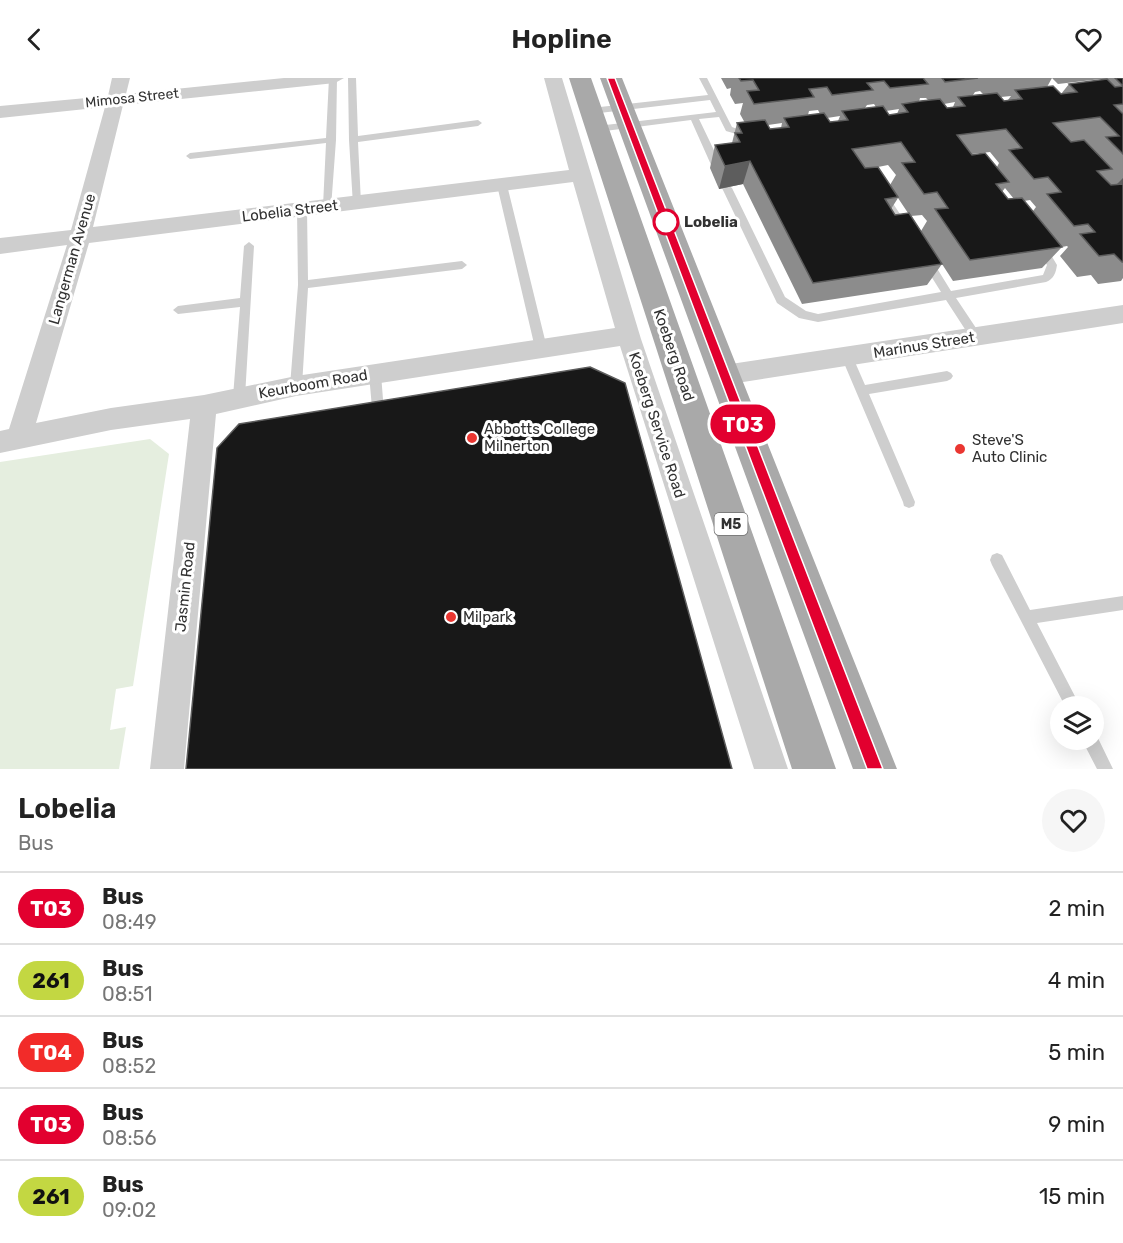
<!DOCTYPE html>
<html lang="en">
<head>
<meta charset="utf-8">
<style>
	body { margin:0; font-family:Rubik,sans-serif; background:#f6f6f6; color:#222; height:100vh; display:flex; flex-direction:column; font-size:22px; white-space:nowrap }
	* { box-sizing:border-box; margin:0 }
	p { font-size:20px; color:#767676 }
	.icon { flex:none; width:33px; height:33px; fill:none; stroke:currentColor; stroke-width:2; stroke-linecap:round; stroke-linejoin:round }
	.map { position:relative; height:691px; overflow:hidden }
	.side { display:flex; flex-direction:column; background:#fff; flex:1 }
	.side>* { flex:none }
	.badge { padding:0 12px; border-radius:20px; font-size:21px; line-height:39px }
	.fabs { position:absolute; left:1050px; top:618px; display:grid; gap:12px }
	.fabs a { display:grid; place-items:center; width:54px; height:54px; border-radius:50%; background:#fff; box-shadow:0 6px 24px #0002; font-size:30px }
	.map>.badge { position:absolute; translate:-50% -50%; box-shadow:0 0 0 3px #fff }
	.round { display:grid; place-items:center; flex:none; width:63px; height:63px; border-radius:32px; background:#f6f6f6 }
	.summary { display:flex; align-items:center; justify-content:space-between; height:102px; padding:0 18px }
	h1 { font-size:28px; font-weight:600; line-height:45px }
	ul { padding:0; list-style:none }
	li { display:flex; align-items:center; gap:18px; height:72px; padding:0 18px; border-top:2px solid #e0e0e0 }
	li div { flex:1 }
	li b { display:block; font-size:22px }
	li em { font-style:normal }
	li .badge { min-width:66px; font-weight:700; text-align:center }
	header { display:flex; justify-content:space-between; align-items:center; height:78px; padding:0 18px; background:#fff; font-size:27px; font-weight:600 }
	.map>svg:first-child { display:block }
	.green { fill:#e5eedf }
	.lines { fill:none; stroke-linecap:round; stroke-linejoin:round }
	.lane { fill:#cecece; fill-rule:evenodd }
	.street { fill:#cecece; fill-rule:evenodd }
	.primary { fill:#a9a9a9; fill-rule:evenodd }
	.wall { fill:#8c8c8c; fill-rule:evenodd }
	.shaded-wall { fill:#5d5d5d }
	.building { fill:#181818; stroke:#5d5d5d; stroke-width:1.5 }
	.line { fill:#e2002f; stroke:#fff; stroke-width:1.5 }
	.stop-dot { fill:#fff; stroke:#e2002f; stroke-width:3 }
	.poi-dot { fill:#ea3631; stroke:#fff; stroke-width:2 }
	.labels { text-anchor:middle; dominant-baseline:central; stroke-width:6; stroke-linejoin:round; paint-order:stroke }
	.far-street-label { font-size:14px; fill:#313131; stroke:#fff }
	.shield { fill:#fff; stroke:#6f6f6f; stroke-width:1.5 }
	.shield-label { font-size:14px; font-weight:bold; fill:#313131 }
	.street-label { font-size:15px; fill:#313131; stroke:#fff }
	.stop-label { font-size:15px; font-weight:bold; fill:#313131; stroke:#fff; text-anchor:start }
	.poi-label { font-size:15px; fill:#313131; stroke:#fff; text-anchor:start }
</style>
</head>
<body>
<header><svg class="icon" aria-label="back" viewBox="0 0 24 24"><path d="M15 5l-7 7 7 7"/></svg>Hopline<svg class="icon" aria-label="heart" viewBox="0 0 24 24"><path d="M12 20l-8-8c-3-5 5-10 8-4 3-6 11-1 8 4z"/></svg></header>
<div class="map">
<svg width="1123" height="691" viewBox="0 0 1123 691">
	<rect width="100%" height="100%" fill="#fff"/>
	<path class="green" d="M150,361L169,376L133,608L116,611L110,652L126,649L119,691H0V384Z"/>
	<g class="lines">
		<path class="lane" d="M329,0H337L336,62L331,130L328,131L323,128L326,65L190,81L186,78L190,75L326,60Z
			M348,0H356L358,58L478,42L482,45L478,48L358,64L361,125L356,128L353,127L349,62Z
			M699,0H707L732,49L754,57L750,60L726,53L719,39L699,41L722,89L720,91H714L712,89L691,42L597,54L593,51L597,48L716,34L710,22L591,36L587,33L591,30L708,17Z
			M502,104L507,107L547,270L541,274L535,270L497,107Z
			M727,107L732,110L785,219L806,233L818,236L941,214L921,182L926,178L930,179L951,213L1043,197L1047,187L1036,170L1041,166L1045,167L1057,187C1056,194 1054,201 1046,204L956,220L982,259L976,263L972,262L946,222L818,244L799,240L777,225L722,110Z
			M883,114L886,115L908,148V152H902L880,119V115Z
			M302,128L307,131L308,202L462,183L467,187L462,191L308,210L302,308L300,311H292L290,308L298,207L297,131Z
			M249,164L254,168L245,319L243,322H235L233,319L240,229L178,236L173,232L178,228L240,220L244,168Z
			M847,273L851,275L865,307L947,293L951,295L953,298L951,301L947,303L869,316L915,424L914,428L909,430L904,428L903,424L841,278Z
			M375,291L379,293L381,296L384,334L382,338L372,340L368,339L366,335L368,331L372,330L369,296L371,293Z
			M997,475L1002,477L1030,532L1123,518V532L1037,545L1080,628H1065L992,487L990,482L992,477Z
			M1094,656H1096L1113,691H1097L1082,662H1094Z"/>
		<path class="street" d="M112,0H130L126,16L284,0H344L335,5L123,27L93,149L569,92L544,0H562L641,261L788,691H754L620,268L296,318L216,336L184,691H150L190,341L111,352L0,375V353L9,351L67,167L0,176V160L71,152L105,29L0,40V28L108,18ZM573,104L615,250L296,298L204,317L111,330L36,345L89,165Z
			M1123,227V245L724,307L715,304L712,297L715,290L724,287Z"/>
		<path class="primary" d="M569,0H591L836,691H792Z
			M600,0H622L897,691H853Z"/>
	</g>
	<path class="wall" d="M721,0H1123V200L1121,203L1098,206L1091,197L1077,199L1060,178L1068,169L1067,168L1062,169L1042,190L953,203L942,186L927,207L802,226L743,106L719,111L710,90L715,67L732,65L737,45H745L740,36L743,25L735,26L730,17L731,10L727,11ZM1052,0L1058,6L1101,1L1102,2L1069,6L1061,16L1047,9ZM980,13L983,16L973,17L975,14ZM1011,18L1008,22L1004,23L1001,19ZM920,20H926L929,23L919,24ZM955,24L953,29L947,30L944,26ZM874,26L876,29L865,30L867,27ZM899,31L897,36L889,37L886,33ZM818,32L820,36L808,37L809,33ZM840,38L838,43L830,44L827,40ZM782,45L781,50L770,51L768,47ZM990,74L999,85L997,89L972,76ZM888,87L896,97L890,107L878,89ZM1005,110L1014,121H1008L1002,114ZM898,120L908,135L895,137L891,131ZM1030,122L1036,129L1033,133L1024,123ZM922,137L927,143L921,153L911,138Z"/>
	<path class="shaded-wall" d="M750,83L743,106L719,111L725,88Z
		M1123,100V109L1113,110Z"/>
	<path class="building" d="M739,0H923L928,6L890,10L884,3L867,5L873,12L832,17L827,9L809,11L814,19L754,26L747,13L759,12L753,2L741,3Z
		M942,0H978L945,4Z
		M1115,0H1123V26L1114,27L1123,36V76L1106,59L1119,58L1100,39L1053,45L1071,64L1084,62L1112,91L1097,93L1111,107L1123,106V184H1122L1114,176L1099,178L1080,156L1095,154L1088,146L1074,148L1047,116L1061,114L1048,99L1034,101L1009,72L1022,70L1006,51L957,57L972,77L985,75L1009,104L996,106L1008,121L1022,120L1062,169L970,182L935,131L948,130L937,114L924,116L902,85L915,84L901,64L852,71L865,90L878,89L898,119L885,121L895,137L909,135L942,186L813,205L750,83L725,88L715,67L740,64L735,55H742L737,45L765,42L770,51L789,49L784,40L824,35L830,44L848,42L842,33L883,28L889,37L908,34L902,26L921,23L940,21L947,30L965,28L958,19L997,15L1004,23L1012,22L1022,21L1015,12L1053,8L1061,16L1068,15L1077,14L1069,6L1107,1L1115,9L1123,8Z
		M590,289L625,305L732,691H186L217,370L239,346Z"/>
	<path class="line" d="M607,0H615L883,691H867Z"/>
	<circle class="stop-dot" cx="666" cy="144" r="12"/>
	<g class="poi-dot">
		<circle cx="472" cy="360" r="6"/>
		<circle cx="960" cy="371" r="6"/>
		<circle cx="451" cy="539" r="6"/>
	</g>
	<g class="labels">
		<g class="far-street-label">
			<text transform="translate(132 20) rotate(-6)">Mimosa Street</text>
		</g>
		<rect class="shield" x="714.5" y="435" width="33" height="22" rx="4.5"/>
		<g class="shield-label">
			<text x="731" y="446">M5</text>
		</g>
		<g class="street-label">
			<text transform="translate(290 133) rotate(-7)">Lobelia Street</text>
			<text transform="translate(72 181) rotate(-74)">Langerman Avenue</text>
			<text transform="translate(924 267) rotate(-9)">Marinus Street</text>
			<text transform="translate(674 277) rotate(71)">Koeberg Road</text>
			<text transform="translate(313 306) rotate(-10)">Keurboom Road</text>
			<text transform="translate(657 347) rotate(72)">Koeberg Service Road</text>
			<text transform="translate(185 509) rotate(-84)">Jasmin Road</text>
		</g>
		<g class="stop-label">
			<text x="684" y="144">Lobelia</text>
		</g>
		<g class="poi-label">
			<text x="484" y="351">Abbotts College<tspan x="484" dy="17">Milnerton</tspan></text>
			<text x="972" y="362">Steve'S<tspan x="972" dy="17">Auto Clinic</tspan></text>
			<text x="463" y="539">Milpark</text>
		</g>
	</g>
</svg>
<div class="fabs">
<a><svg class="icon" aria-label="layers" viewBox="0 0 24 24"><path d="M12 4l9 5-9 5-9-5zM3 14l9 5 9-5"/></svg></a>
</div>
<b class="badge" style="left:743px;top:346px;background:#e2002f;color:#fff">T03</b>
</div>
<section class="side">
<div class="summary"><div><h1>Lobelia</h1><p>Bus</p></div><a class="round"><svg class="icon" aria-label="heart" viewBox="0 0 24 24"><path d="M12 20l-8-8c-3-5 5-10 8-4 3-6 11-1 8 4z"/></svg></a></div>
<ul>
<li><span class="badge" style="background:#e2002f;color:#fff">T03</span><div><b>Bus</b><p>08:49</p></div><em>2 min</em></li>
<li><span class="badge" style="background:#c3d742;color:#111">261</span><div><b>Bus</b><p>08:51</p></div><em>4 min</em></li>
<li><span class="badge" style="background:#f22b29;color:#fff">T04</span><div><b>Bus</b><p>08:52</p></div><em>5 min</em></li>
<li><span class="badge" style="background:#e2002f;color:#fff">T03</span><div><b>Bus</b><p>08:56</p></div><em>9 min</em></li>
<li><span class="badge" style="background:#c3d742;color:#111">261</span><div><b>Bus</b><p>09:02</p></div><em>15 min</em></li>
</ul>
</section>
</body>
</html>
